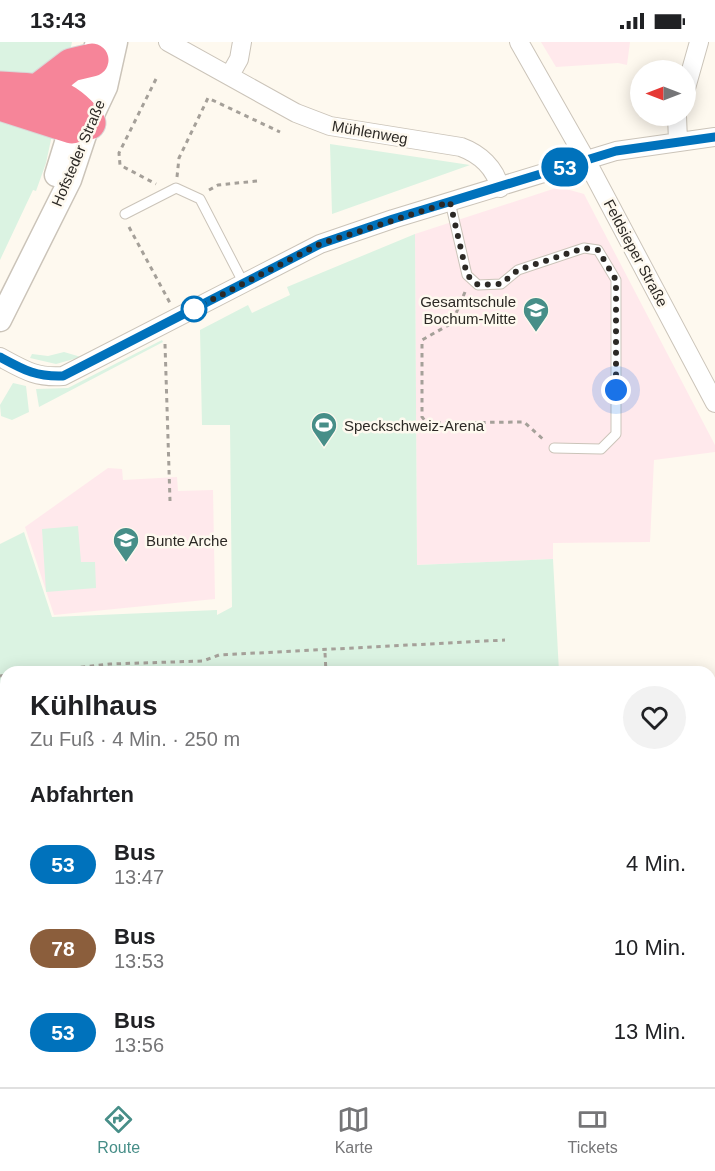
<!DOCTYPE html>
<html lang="de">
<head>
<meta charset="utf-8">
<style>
	body { margin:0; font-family:Arial,sans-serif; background:#f2f2f2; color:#202124; height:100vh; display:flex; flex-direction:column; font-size:22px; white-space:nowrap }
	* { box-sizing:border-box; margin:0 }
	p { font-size:20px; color:#757577 }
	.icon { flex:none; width:33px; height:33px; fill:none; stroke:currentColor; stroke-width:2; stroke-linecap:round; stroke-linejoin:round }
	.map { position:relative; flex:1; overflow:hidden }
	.drawer { position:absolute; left:0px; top:624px; width:716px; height:422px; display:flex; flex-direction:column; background:#fff; border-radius:18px 18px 0 0; box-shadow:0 3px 15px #0003 }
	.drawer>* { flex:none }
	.badge { padding:0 12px; border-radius:20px; font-size:21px; line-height:39px }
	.needle { width:39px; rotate:270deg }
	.controls { position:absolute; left:630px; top:18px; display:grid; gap:12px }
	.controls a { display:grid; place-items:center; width:66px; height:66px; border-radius:50%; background:#fff; box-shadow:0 3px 15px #0003; font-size:30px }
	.you { position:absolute; width:30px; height:30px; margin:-15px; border:4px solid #fff; border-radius:50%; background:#1a73e8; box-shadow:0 0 0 9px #1a73e833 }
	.map>.badge { position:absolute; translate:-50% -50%; box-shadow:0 0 0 3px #fff }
	h2 { padding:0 30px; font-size:22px; line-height:54px }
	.round { display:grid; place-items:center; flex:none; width:63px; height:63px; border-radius:32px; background:#f2f2f2 }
	.headline { display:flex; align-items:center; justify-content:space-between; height:102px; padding:0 30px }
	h1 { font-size:28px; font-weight:600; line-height:45px }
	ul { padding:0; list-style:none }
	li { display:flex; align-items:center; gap:18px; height:84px; padding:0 30px }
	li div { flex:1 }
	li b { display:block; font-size:22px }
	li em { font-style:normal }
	li .badge { min-width:66px; font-weight:700; text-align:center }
	.status { display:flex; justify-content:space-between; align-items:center; height:42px; padding:0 30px; background:#fff; direction:ltr }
	.status svg { height:16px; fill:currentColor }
	.tab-bar { display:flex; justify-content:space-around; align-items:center; height:84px; border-top:2px solid #e0e0e0; background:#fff; font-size:16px; color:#757577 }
	.tab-bar a { display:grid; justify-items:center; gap:3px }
	.tab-bar .active { color:#478e88 }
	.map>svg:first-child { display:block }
	.education { fill:#ffe9ec }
	.green { fill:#dbf3e2 }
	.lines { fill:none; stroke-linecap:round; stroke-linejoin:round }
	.service-casing { stroke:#cbc4b9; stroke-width:11 }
	.minor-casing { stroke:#cbc4b9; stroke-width:20 }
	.tertiary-casing { stroke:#cbc4b9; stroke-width:25 }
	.motorway-casing { stroke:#d9d8d8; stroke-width:35 }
	.path { stroke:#a5a099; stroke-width:3; stroke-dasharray:4.5 4.5; stroke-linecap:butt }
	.service { stroke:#fff; stroke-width:9 }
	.minor { stroke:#fff; stroke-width:18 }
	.tertiary { stroke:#fff; stroke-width:22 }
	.motorway { stroke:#f68599; stroke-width:33 }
	.line-casing { stroke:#fff; stroke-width:14 }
	.line { stroke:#0072bc; stroke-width:9 }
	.walk { stroke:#2c2925; stroke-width:6; stroke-dasharray:0 10.8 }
	.stop-dot { fill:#fff; stroke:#0072bc; stroke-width:3 }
	.labels { text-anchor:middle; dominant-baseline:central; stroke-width:5; stroke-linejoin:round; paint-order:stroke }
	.street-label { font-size:15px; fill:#2c2925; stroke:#fef9ef }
	.poi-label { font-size:15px; fill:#2c2925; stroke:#fef9ef; text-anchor:start }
</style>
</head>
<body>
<div class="status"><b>13:43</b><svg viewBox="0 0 49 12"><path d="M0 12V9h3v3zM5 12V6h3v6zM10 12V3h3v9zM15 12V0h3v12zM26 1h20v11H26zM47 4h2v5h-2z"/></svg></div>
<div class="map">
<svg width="715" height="1045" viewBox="0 0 715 1045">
	<rect width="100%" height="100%" fill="#fef9ef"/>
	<path class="education" d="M541,0H630L627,23L618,21L556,25Z
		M559,145L584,152L715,403V410L654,418L650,500L553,501V517L417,523L415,192Z
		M108,426L122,427L123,438L177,435L178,449L213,448L215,557L54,573L25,485Z"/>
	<path class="green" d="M0,0H72L46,121L36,149L33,148L0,218Z
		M330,102L470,123L332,172Z
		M415,192L417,523L553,517L559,630H6V669L0,670V502L24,490L52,575L217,568V573L232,565L230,383H202L200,288L248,263L252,271L290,253L287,245Z
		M162,298L163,300L39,365L36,347L68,346Z
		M64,310L81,315L56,322L30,316L32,312L48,314Z
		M13,341L26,344L29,370L12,378L1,374L0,363Z
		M78,484L81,520H95L96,546L46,550L42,487Z"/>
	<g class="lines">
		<g class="service-casing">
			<path id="service" d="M450,160L467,233L478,243L501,242L518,228L584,206L598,208L616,238V392L601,407L554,406
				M125,172L176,146L200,157L244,242
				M710,810H715
				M710,1021L715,1015
				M443,1040L446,1045
				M287,1045L302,1040"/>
		</g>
		<g class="minor-casing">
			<path id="minor" d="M168,0L296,71L330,84L461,105C480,112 495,126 500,146
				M519,0L586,118L715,361
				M230,33L239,17L242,0
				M686,46L699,0
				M677,74L678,99
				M0,315C24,328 36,336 63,334L320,202L393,177L616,109L715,95
				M710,764H715
				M0,833H6"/>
		</g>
		<g class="tertiary-casing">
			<path id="tertiary" d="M56,133L97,0
				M0,278L70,138L89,81L106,45L116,0"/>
		</g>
		<g class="motorway-casing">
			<path id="motorway" d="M0,46C39,48 64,48 89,81L72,85L0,62
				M37,49L71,23L92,18"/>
		</g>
		<path class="path" d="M156,37L119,111L120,123L156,142
			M177,135L179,116L208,56L280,90
			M209,148L218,143L257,139
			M129,185L170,261
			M465,250L452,281L422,298V375L427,381L524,380L545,399
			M165,302L170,459
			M325,611L326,630
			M36,630L110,622L203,619L219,613L505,598
			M0,634L6,633"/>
		<use href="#service" class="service"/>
		<use href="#minor" class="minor"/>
		<use href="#tertiary" class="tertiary"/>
		<use href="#motorway" class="motorway"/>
	</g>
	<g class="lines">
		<g class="line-casing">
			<path id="line" d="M0,315C24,328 36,335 63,334L320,202L393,177L616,109L715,95"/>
		</g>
		<use href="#line" class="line"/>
		<path class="walk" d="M194,267L320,202L450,160L467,233L478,243L501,242L518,228L584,206L598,208L616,238V348"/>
	</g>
	<defs>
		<g id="school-pin" transform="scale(1.35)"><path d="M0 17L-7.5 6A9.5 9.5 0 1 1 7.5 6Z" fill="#478e88" stroke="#fef9ef"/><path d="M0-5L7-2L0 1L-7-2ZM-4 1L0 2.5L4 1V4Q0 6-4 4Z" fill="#fff"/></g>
		<g id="stadium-pin" transform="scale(1.35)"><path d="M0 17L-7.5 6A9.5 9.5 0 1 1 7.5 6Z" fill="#478e88" stroke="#fef9ef"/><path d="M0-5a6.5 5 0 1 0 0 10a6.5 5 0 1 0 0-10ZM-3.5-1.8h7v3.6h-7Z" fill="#fff"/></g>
	</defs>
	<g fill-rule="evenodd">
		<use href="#school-pin" x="536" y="268"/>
		<use href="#stadium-pin" x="324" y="383"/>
		<use href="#school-pin" x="126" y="498"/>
	</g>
	<circle class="stop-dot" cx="194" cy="267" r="12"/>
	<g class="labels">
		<g class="street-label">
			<text transform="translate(370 90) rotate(10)">Mühlenweg</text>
			<text transform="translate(78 111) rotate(-67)">Hofsteder Straße</text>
			<text transform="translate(636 211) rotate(62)">Feldsieper Straße</text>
		</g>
		<g class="poi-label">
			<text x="516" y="259" text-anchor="end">Gesamtschule<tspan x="516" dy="17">Bochum-Mitte</tspan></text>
			<text x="344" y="383">Speckschweiz-Arena</text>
			<text x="146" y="498">Bunte Arche</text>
		</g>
	</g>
</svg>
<div class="controls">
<a><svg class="needle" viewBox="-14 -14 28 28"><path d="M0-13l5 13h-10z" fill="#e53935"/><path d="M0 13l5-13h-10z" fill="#757577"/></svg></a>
</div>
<div class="you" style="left:616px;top:348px"></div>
<b class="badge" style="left:565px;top:125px;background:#0072bc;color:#fff">53</b>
<section class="drawer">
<div class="headline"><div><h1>Kühlhaus</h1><p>Zu Fuß · 4 Min. · 250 m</p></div><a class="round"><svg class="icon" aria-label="heart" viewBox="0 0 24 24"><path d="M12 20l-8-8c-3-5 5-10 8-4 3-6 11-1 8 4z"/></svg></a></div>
<h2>Abfahrten</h2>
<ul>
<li><span class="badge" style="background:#0072bc;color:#fff">53</span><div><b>Bus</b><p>13:47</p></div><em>4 Min.</em></li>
<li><span class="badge" style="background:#8b5e3c;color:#fff">78</span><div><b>Bus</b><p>13:53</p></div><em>10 Min.</em></li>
<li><span class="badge" style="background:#0072bc;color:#fff">53</span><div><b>Bus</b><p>13:56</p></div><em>13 Min.</em></li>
</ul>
</section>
</div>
<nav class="tab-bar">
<a class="active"><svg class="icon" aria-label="directions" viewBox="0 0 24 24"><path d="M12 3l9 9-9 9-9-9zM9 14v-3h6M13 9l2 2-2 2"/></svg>Route</a>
<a><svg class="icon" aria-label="map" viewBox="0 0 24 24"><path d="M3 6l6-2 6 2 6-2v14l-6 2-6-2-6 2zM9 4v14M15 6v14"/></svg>Karte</a>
<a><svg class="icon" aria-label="tickets" viewBox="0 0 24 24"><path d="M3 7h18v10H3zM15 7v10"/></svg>Tickets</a>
</nav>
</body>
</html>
